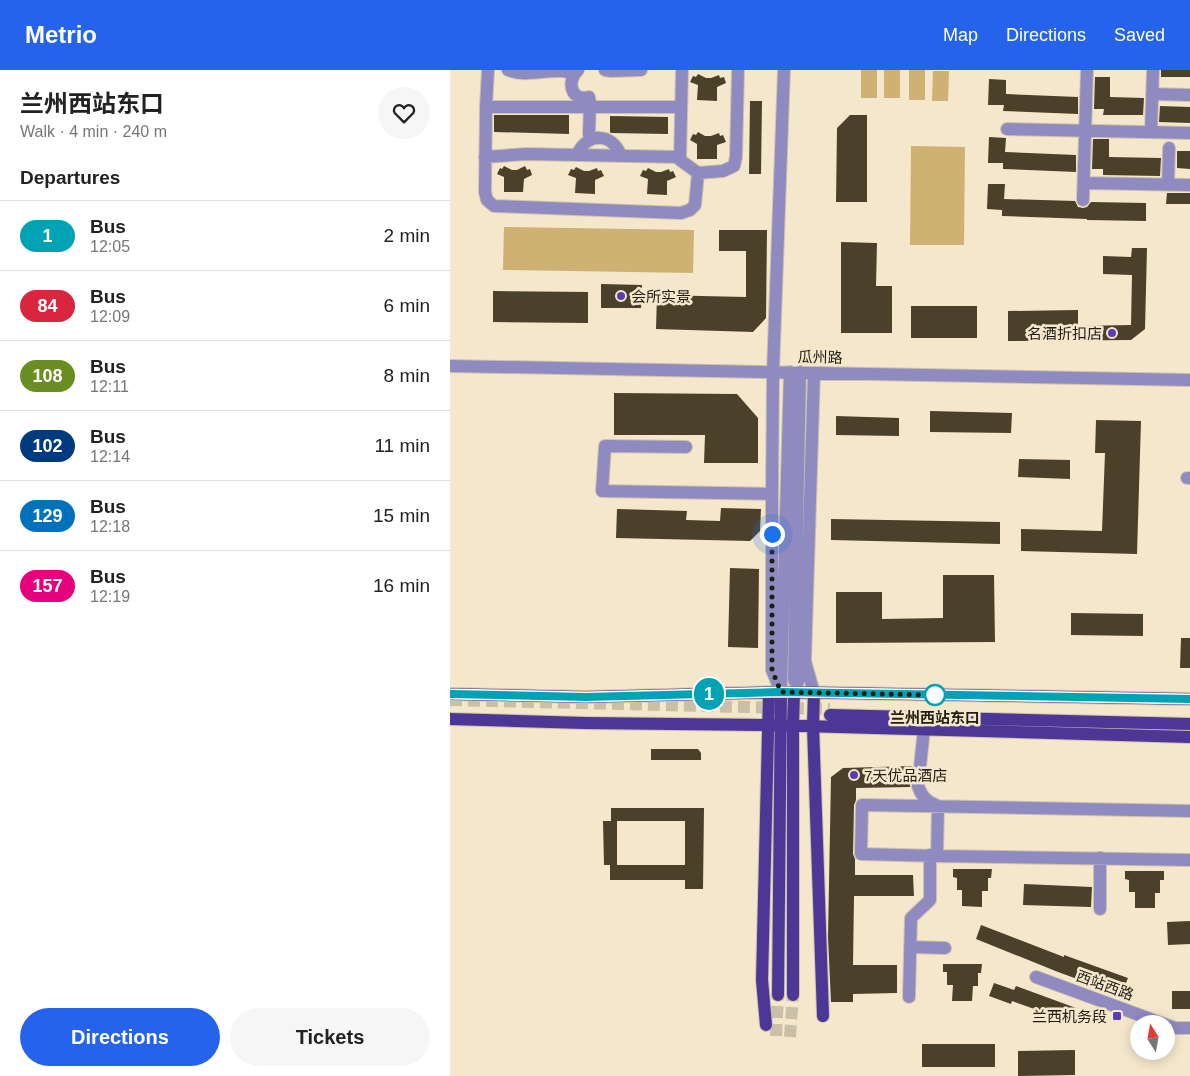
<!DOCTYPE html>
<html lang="en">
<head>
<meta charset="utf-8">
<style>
	body { margin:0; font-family:Arial,"Noto Sans SC",sans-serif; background:#f6f6f6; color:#222; height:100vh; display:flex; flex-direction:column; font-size:19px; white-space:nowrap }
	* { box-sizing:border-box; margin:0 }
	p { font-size:16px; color:#767676 }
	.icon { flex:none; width:28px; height:28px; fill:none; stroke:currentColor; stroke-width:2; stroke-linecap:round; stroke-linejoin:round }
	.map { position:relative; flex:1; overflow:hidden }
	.sheet { display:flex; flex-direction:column; background:#fff; width:450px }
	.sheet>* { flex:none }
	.badge { padding:0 10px; border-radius:16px; font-size:18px; line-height:32px }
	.needle { width:32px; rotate:349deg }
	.controls { position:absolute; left:680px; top:945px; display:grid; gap:10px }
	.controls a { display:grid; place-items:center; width:45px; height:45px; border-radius:50%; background:#fff; box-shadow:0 2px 12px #0003; font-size:25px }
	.you { position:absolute; width:25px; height:25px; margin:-12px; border:4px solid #fff; border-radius:50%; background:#1a73e8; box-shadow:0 0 0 8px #1a73e833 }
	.map>.badge { position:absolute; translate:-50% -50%; box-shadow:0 0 0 2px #fff }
	h2 { padding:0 20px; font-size:19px; line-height:45px }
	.round { display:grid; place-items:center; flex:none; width:52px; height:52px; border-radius:26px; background:#f6f6f6 }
	.head { display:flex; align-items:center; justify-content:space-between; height:85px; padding:0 20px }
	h1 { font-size:24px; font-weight:700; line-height:38px }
	.cta { display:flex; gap:10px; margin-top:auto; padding:10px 20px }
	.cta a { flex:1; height:58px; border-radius:30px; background:#2563eb; color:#fff; font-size:20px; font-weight:700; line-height:58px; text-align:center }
	.cta a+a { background:#f6f6f6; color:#222 }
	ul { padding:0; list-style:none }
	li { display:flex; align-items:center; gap:15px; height:70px; padding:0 20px; border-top:1px solid #e0e0e0 }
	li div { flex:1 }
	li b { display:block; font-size:19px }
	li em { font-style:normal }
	li .badge { min-width:55px; font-weight:700; text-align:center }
	header { display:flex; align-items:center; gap:30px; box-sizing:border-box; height:70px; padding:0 25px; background:#2563eb; color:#fff }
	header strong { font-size:24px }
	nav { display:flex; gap:28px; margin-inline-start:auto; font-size:18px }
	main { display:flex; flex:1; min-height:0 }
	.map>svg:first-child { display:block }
	.green { fill:#ceb173 }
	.building { fill:#4b402a }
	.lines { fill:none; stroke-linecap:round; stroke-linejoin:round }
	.major-tunnel { stroke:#cabfa7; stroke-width:12; stroke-dasharray:12 6; stroke-linecap:butt }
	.minor-casing { stroke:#cec3ab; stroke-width:14 }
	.major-casing { stroke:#cec3ab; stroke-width:14 }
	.minor { stroke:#8f8ac0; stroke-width:12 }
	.major { stroke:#4c3797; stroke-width:12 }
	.line-casing { stroke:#fff; stroke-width:11 }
	.line { stroke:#00a3b4; stroke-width:8 }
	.walk { stroke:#221d13; stroke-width:5; stroke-dasharray:0 9 }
	.poi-dot { fill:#583cb4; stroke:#f4e7cc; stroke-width:2 }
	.stop-dot { fill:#fff; stroke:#00a3b4; stroke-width:2.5 }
	.labels { text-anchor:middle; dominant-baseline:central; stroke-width:5; stroke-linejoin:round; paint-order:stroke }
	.poi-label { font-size:15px; fill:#221d13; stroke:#f4e7cc; text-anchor:start }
	.street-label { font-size:15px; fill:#221d13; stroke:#f4e7cc }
	.stop-label { font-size:15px; font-weight:bold; fill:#221d13; stroke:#f4e7cc }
</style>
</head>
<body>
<header>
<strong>Metrio</strong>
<nav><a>Map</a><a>Directions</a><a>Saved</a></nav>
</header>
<main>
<section class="sheet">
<div class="head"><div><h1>兰州西站东口</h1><p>Walk · 4 min · 240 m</p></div><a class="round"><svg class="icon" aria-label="heart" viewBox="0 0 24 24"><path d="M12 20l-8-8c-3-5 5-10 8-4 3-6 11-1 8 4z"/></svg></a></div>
<h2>Departures</h2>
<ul>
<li><span class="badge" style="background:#00a3b4;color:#fff">1</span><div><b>Bus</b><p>12:05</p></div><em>2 min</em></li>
<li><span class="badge" style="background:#d7263d;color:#fff">84</span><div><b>Bus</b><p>12:09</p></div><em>6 min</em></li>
<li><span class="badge" style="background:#6b8e23;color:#fff">108</span><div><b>Bus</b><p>12:11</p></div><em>8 min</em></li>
<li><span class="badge" style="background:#003b80;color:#fff">102</span><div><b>Bus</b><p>12:14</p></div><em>11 min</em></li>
<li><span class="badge" style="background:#0072bc;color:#fff">129</span><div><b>Bus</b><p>12:18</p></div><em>15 min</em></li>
<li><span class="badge" style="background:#e6007e;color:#fff">157</span><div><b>Bus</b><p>12:19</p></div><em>16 min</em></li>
</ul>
<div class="cta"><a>Directions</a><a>Tickets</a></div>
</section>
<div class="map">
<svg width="740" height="1006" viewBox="0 0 740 1006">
	<rect width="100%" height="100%" fill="#f4e7cc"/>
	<path class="green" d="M411,0H427V28H411Z
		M434,0H450V28H434Z
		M459,0H475V30H459Z
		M483,1H499L498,31H482Z
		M461,76L515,77L514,175H460Z
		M54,157L244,160L243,203L53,200Z"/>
	<path class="building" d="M711,0H740V7H711Z
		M248,4L256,8H261L269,5L270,8L274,7L276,13L267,17V31L247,30L248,15L240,12L243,6L246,7Z
		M645,7H660V27L694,28L693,45H653L654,39H644Z
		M539,9L556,10V24L628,27V44L553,41L554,35H538Z
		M300,31H312L311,104H299Z
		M710,36L740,37V53L709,52Z
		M44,45H119V64L44,62Z
		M400,45H417V132H386L387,58Z
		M160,46L218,47V64L161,63L160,62Z
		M248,62L255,66H261L269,63L270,66L273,65L276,72L267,75V89H247V74L240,70L243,64L246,65Z
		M539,67L556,68L555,82L626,85V102L553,99V93H538Z
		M643,69H659V87L711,88L710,106L653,105V99H642Z
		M727,81H740V99L727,98Z
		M54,96L62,100H67L75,96L77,100L80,99L82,105L74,109L73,122H54V107L47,104L50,98L52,99Z
		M126,97L134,101H139L147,98L148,101L151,100L154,106L145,110V124L125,123L126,108L118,105L121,99L124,100Z
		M198,98L206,102H211L219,99L220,102L223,101L226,107L217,111V125L197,124L198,109L190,106L193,100L196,101Z
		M538,114H555L554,129L625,131L628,137L633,138L637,137L641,132L696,133V151L637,150V149L552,146V140L537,139Z
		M717,123H740V134H716Z
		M269,160H317L316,248L303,262L206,259L207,225L296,227V181H269Z
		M391,172L427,173L426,216H442V263H391Z
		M682,178H697L695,259L681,270L558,271V241L628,240V256L681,255L682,205L653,204V186L681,187Z
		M151,214L192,215L191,238H151Z
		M43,221L138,222V253L43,252Z
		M461,236H527V268H461Z
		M164,323L287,324L308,348V393H254L255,365H164Z
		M480,341L562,343L561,363L480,362Z
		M386,346L449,348V366L386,365Z
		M646,350L691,351L687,484L571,481V459L652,461L655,383H645Z
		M569,389L620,390V409L568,407Z
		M271,438L311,439L310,461L300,471L166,468L167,439L237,441L236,450L270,451Z
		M381,449L550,452V474L381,470Z
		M280,498L309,499L308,578L278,577Z
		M493,505H544L545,572L386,573V522H432V549L493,548Z
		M621,543L693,544V566L621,565Z
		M731,568H740V598H730Z
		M201,679H248L251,683V690H201Z
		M462,696L460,717L406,718V730L404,735L403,784L405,789V805H463L464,826H404L403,895H447V923L403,924V932H381L378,867L381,707L393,698Z
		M161,738H254L253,819H235V810H160V795H154L153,751H167V795H235V751H161Z
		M503,799H542L541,808H538V821H532V837L512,836V820H507V808L503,807Z
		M675,801H714V810H710V823H705V838H685V822H679V810L675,809Z
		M574,814L642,817L641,837L573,835Z
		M740,851V874L718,875L717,852Z
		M531,855L614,887V885L678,908L671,925L608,902L526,869Z
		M493,894H532L531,903H528V916H523L522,931H502L503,915H497V902H493Z
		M544,913L564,920L566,916L626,938L621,952L562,931L561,934L539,926Z
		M722,921H740V939H722Z
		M472,974H545V997H472Z
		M625,980V1005L568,1006V981Z"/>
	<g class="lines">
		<path class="major-tunnel" d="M0,630L380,639
			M326,966L328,925
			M340,967L343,925"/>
		<g class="minor-casing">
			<path id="minor" d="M38,0L36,37L35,122L37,130L44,136L231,143L240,140L245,135L248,103L273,101L284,96L286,87L288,0
				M58,0C75,7 94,0 112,1C115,1 120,3 124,5
				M128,0C116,11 121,32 139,27L140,32L139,64L142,69
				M155,0L161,1L191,0
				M232,0L230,90L248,103
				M702,24L740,25
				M36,37H231
				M557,59L740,63
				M701,61L703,0
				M127,85C137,62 162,62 171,86
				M35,87L76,84L230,87
				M634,113L740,115
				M718,115L719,78
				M633,130L637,0
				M0,296L740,310
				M236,377L155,376L152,421L322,424
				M737,408H740
				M355,591L364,623
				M344,610L350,302
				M331,617L340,302
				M331,622L322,600V424L323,302L334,0
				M344,623L355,591L364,303
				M474,659L468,716C471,725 476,732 486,735
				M488,736L487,786L740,790
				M487,786L411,784L412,735L740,741
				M650,788V839
				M460,877L495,878
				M586,907L714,954
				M459,927L461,848L480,830V785
				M716,955L725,958H740"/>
		</g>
		<g class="major-casing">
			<path id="major" d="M364,623L363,656L373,946
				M0,624L136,627L331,622L740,629
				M380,645L740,654
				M0,649L135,653L318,655L740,667
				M328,925L331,622
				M343,925V655L344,623
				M316,955L312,910L319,623"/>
		</g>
		<use href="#minor" class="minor"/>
		<use href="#major" class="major"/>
	</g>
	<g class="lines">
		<g class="line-casing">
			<path id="line" d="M0,624L136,627L331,622L740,629"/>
		</g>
		<use href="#line" class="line"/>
		<path class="walk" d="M322,464V600L331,622L485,625"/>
	</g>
	<g class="poi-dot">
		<circle cx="171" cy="226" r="5"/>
		<circle cx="662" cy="263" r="5"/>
		<circle cx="404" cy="705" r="5"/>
		<rect x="662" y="941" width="10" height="10" rx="2.5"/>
	</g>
	<circle class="stop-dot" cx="485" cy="625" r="10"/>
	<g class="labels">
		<g class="poi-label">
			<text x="181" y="226">会所实景</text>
			<text x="652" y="263" text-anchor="end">名酒折扣店</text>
			<text x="414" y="705">7天优品酒店</text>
			<text x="657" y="946" text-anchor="end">兰西机务段</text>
		</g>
		<g class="street-label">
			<text transform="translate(370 287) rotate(1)">瓜州路</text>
			<text transform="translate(655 915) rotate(20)">西站西路</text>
		</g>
		<g class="stop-label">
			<text x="485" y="647">兰州西站东口</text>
		</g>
	</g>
</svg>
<div class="controls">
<a><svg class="needle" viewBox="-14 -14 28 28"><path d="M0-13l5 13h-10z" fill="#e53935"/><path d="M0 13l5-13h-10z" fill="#767676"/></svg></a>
</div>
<div class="you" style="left:322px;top:464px"></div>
<b class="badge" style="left:259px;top:624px;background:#00a3b4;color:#fff">1</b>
</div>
</main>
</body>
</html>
